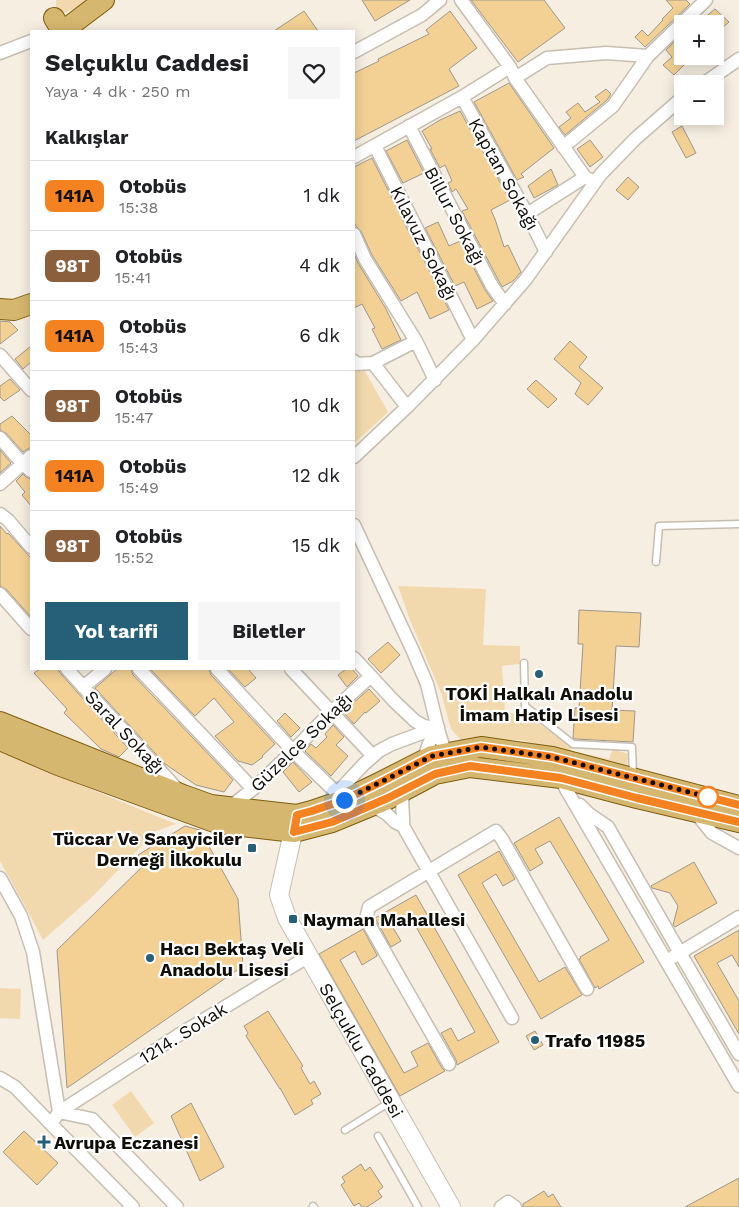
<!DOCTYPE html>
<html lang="tr">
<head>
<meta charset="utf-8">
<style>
	body { margin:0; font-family:"Work Sans",sans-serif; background:#f6f6f6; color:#202124; height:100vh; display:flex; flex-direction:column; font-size:19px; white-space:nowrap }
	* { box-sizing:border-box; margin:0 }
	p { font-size:16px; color:#757577 }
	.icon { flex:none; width:28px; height:28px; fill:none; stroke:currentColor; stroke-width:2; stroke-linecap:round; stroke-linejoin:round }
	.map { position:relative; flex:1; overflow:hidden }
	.drawer { position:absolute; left:30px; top:30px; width:325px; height:640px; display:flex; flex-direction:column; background:#fff; border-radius:0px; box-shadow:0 2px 12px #0003 }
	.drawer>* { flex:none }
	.badge { padding:0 10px; border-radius:8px; font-size:18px; line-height:32px }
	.controls { position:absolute; left:674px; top:15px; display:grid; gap:10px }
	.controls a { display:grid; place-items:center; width:50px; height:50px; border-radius:0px; background:#fff; box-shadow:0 2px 12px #0003; font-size:25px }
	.you { position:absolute; width:25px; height:25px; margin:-12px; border:4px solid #fff; border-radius:50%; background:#1a73e8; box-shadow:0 0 0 8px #1a73e833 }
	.map>.badge { position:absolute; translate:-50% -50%; box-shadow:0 0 0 2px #fff }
	h2 { padding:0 15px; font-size:19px; line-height:45px }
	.round { display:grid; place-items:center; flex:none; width:52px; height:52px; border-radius:0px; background:#f6f6f6 }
	.summary { display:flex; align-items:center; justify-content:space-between; height:85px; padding:0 15px }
	h1 { font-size:24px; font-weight:700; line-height:38px }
	.action { display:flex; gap:10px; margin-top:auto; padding:10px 15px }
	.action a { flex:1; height:58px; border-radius:0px; background:#265f78; color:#fff; font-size:20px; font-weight:700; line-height:58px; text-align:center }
	.action a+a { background:#f6f6f6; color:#202124 }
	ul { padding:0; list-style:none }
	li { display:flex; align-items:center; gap:15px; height:70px; padding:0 15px; border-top:1px solid #e0e0e0 }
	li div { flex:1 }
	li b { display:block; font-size:19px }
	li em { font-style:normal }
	li .badge { min-width:55px; font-weight:700; text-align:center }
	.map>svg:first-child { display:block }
	.green { fill:#f2d9ad }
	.building { fill:#f3d195; stroke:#9e978b }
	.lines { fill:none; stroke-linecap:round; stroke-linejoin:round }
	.lane-casing { stroke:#c6beb1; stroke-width:9 }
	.street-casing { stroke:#c6beb1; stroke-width:15 }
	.secondary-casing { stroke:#c6beb1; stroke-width:20 }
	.primary-casing { stroke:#7e5d0d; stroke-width:22 }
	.lane { stroke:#fff; stroke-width:6 }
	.street { stroke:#fff; stroke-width:12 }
	.secondary { stroke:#fff; stroke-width:18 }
	.primary { stroke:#d6b76f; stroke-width:20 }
	.line-casing { stroke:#fff; stroke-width:11 }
	.line { stroke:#f58220; stroke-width:8 }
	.walk { stroke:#100e09; stroke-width:5; stroke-dasharray:0 9 }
	.poi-dot { fill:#265f78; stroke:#fff; stroke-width:2 }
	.stop-dot { fill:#fff; stroke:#f58220; stroke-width:2.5 }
	.labels { text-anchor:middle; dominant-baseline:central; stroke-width:4.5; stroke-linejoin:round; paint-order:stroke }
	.street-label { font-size:18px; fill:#100e09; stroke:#fff }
	.poi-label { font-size:18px; font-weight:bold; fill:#100e09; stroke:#fff; text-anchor:start }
</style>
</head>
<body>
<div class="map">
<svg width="739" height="1207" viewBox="0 0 739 1207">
	<rect width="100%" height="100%" fill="#f6eee1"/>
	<path class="green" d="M56,0H88L78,7L60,15L56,9Z
		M354,352L388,412L354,444Z
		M398,586L486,589L483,645L520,646V664L502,666L505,712L528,716L571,746V751L609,759L613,749L628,754L627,768L566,754L540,745L521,740H461L451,729L441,693L410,620Z
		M0,752L176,824L156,831L91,898L43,940L25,906L0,861Z
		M0,988L21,989L20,1019L0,1018Z
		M131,1091L154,1123L135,1137L112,1105Z"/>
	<path class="building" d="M362,0H410L375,21Z
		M471,0H544L565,28L518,62Z
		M666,0H686L690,4L645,47L635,37L642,30L648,36L663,20L662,19L673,8Z
		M715,9L729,22L715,34V24H708L703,19Z
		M304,11L318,31H274Z
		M450,11L477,48L449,69L459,86L354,141V73L379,61L378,59L429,34L426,30Z
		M676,40L682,46V56H693L674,75L663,65L672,57L666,50Z
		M509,83L554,148L521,174L524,177L517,180L474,102Z
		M606,89L611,94L607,100L565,135L559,127L571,118L566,112L578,103L585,112L600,102L595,97Z
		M460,111L510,200L491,210L495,219L504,247L508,245L521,272L513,281L502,287L462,211L468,209L456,189L452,192L448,183L452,181L445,165L440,168L430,149H432L422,131L440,120Z
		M682,126L696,153L686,158L672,132Z
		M407,140L424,173L403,183L386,151Z
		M590,140L603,157L590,167L577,149Z
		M372,158L410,234L411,235L449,310L430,319L417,292L401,301L372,255L361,231L356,226L354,222V167Z
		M551,169L558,185L534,198L528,186Z
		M628,177L639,187L628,200L616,190Z
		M438,222L449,246L460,241L485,290L493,301L477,309L464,282L455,286L425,228Z
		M354,254L358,263L386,309L401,340L382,349L372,329L375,328L362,304L354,308Z
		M0,321L10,322L18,330L0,344Z
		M570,341L587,357L579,367L603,388L588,405L575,394L581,383L554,359Z
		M31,346V362L23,369L15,359Z
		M10,379L20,390L4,401L0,397V386Z
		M536,380L557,399L548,408L527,389Z
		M12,416L31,435V448H29L23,452L6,433L0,430V424Z
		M0,450L11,463L0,473Z
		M23,474L26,477L31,479V506L22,495L25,492L16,481Z
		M0,526L7,534L8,533L31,558V617L6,589L0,586Z
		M579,610L641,613L639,647L616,646L612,710L635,711L633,742L575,739L573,738L575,708H579L583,644H578Z
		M388,642L400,655L381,673L368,659Z
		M40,669H57L59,671L61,674L77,692L128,748L119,757L101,749L64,713L67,709L34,673Z
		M117,669H131L133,675L233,780L224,792L196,785L165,764L95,688Z
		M150,669H209L211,675L275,744L262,756L263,757L252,765L238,761L215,736L234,722L214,698L195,716Z
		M228,669H248L256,678L245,687Z
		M346,669H352L358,676L347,687L338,675Z
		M369,689L380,701L366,713L365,712L354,724L343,712Z
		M285,713L300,728L291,737L277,721Z
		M333,725L344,737L336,745L348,756L331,776L305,751L311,744L316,748L327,737L325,734Z
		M293,762L312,782L299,792L283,772Z
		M559,817L644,962L599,989L598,986L595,988L579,959L581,958L580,957L609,940L550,841L535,849L543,863L530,871L514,843Z
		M185,826L200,830L238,899L243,966L67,1088L57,950L145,864L138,855Z
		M499,851L515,879L503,886L496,874L482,883L539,982L565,967L582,995L541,1019L458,875Z
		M694,862L717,903L675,927L673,925L678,906L670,893L652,888L651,886Z
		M416,895L499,1042L457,1065L456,1060L441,1033L451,1028L458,1041L475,1032L410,916L392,926L401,941L391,947L375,918Z
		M363,929L377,955V956L362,965L355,951L340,960L404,1073L418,1066L411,1052L428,1043L442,1068L445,1071L400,1096L319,954Z
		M739,930V967L732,955L717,963L739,1001V1034L694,956Z
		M268,1011L303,1066L301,1068L310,1084L314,1081L321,1094L311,1100L313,1104L295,1115L280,1088V1089L246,1036L248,1033L244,1026Z
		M535,1031L543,1045L534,1050L526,1036Z
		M191,1103L224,1167L200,1181L171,1116Z
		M24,1131L58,1163L37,1185L3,1152Z
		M361,1164L365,1171L370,1167L383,1187L378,1191L382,1197L367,1207H362L359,1203L354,1206L341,1185L345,1182L342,1177Z
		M739,1178V1207H685Z
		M544,1191L548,1197L553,1194L561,1207H523V1204Z"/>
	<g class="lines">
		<g class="lane-casing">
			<path id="lane" d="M656,562L659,526L739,524
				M524,663L525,706L573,744L632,747L633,774
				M345,1130L390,1102
				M378,1136L418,1207
				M313,1206L314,1207"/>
		</g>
		<g class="street-casing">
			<path id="street" d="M461,0L510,67L515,78L585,177L595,182
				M354,52L422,15L440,0
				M0,53L31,41
				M515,78L547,58L606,53L648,56
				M703,84L739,59
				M462,97L527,214L546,252
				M409,126L492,286L505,304
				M375,146L473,340
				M563,147L613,106L648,56L706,0
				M354,157L462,97L510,67
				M527,214L585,177
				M354,234L365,259L416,341L435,380
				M0,355L31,390
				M354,361L355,364L373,363L416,341
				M373,363L407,407
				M0,438L22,463L31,471
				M354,457L407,407L473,340L526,279L601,174L635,139L682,98
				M0,484L31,456
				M0,514L8,520L31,547
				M354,525L412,649L427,684L438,729L447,759
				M0,594L31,629
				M354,658L394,701L415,721L424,726L434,728
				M67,669L178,790
				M139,669L253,789
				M217,669L293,751L344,800
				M291,669L373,756
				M83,687L105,669
				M424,760C427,748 430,738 438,729
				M559,774L566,789L739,1086
				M404,790C400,802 404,814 403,826L512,1018
				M337,793L364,764L379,751L392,744L438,727
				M372,805L387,814L395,822L403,826
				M580,805L589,814L608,827L680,953L739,1054
				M230,807L253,789L293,751L331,712L371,676
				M695,812L712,833L739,848
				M0,878L21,916L33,952L59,1112L177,1036L309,956
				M673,957L739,917
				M449,1064L366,919L369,907L496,831L502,839L587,989
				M0,1078L15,1087L51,1124L59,1112L92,1119L177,1207
				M51,1124L133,1207
				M501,1207L508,1202L515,1207"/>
		</g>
		<g class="secondary-casing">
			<g id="secondary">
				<path id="s1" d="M296,819L279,895L287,918L451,1207"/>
			</g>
		</g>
		<g class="primary-casing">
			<path id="primary" d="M54,18L60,28H67L104,0
				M0,309L14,310L31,304
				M0,722L183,795L211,805L297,815L312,811L344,800L379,783L432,756L481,747L552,757L739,806
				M0,740L58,765L217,823L294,832L332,822L388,799L435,774L470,767L561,778L637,798L739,822"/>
		</g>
		<use href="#lane" class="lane"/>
		<use href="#street" class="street"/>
		<use href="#secondary" class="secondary"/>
		<use href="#primary" class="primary"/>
	</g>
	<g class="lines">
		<g class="line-casing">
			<path id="line" d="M739,805L552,757L481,747L432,756L379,783L344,800L312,811L297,815L294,832L332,822L388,798L435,774L470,766L561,778L637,798L739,822"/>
		</g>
		<use href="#line" class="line"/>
		<path class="walk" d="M344,800L379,783L432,756L481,747L552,757L708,797"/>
	</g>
	<g class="poi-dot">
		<circle cx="539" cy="674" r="5"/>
		<rect x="247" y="843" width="10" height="10" rx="2.5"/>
		<rect x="288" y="914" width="10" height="10" rx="2.5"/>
		<circle cx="150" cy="958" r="5"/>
		<circle cx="535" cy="1040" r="5"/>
		<path d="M41.5 1134.5h5v5h5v5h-5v5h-5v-5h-5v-5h5z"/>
	</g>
	<circle class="stop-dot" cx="708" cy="797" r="10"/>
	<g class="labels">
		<g class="street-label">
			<text transform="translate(504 174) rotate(61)">Kaptan Sokağı</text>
			<text transform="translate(455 216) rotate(62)">Billur Sokağı</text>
			<text transform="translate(424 243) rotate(63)">Kılavuz Sokağı</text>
			<text transform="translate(125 732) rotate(47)">Saral Sokağı</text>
			<text transform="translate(301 742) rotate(-44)">Güzelce Sokağı</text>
			<text transform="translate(183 1033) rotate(-32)">1214. Sokak</text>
			<text stroke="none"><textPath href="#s1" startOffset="254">Selçuklu Caddesi</textPath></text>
		</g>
		<g class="poi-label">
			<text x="539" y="693" text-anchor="middle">TOKİ Halkalı Anadolu<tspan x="539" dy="21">İmam Hatip Lisesi</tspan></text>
			<text x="242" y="838" text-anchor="end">Tüccar Ve Sanayiciler<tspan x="242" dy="21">Derneği İlkokulu</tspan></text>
			<text x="303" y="919">Nayman Mahallesi</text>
			<text x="160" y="948">Hacı Bektaş Veli<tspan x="160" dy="21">Anadolu Lisesi</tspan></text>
			<text x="545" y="1040">Trafo 11985</text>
			<text x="54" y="1142">Avrupa Eczanesi</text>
		</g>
	</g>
</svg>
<div class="controls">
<a>+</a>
<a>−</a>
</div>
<div class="you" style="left:344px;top:800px"></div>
<section class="drawer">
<div class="summary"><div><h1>Selçuklu Caddesi</h1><p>Yaya · 4 dk · 250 m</p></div><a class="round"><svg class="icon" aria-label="heart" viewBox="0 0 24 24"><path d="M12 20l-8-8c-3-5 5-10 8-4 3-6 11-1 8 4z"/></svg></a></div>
<h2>Kalkışlar</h2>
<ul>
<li><span class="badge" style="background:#f58220;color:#111">141A</span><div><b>Otobüs</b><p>15:38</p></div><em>1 dk</em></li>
<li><span class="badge" style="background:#8b5e3c;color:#fff">98T</span><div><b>Otobüs</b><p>15:41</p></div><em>4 dk</em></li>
<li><span class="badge" style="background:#f58220;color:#111">141A</span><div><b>Otobüs</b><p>15:43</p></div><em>6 dk</em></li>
<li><span class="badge" style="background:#8b5e3c;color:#fff">98T</span><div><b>Otobüs</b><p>15:47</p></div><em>10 dk</em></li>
<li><span class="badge" style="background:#f58220;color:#111">141A</span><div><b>Otobüs</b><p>15:49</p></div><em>12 dk</em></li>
<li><span class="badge" style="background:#8b5e3c;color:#fff">98T</span><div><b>Otobüs</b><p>15:52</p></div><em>15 dk</em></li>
</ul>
<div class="action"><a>Yol tarifi</a><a>Biletler</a></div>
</section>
</div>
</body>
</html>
